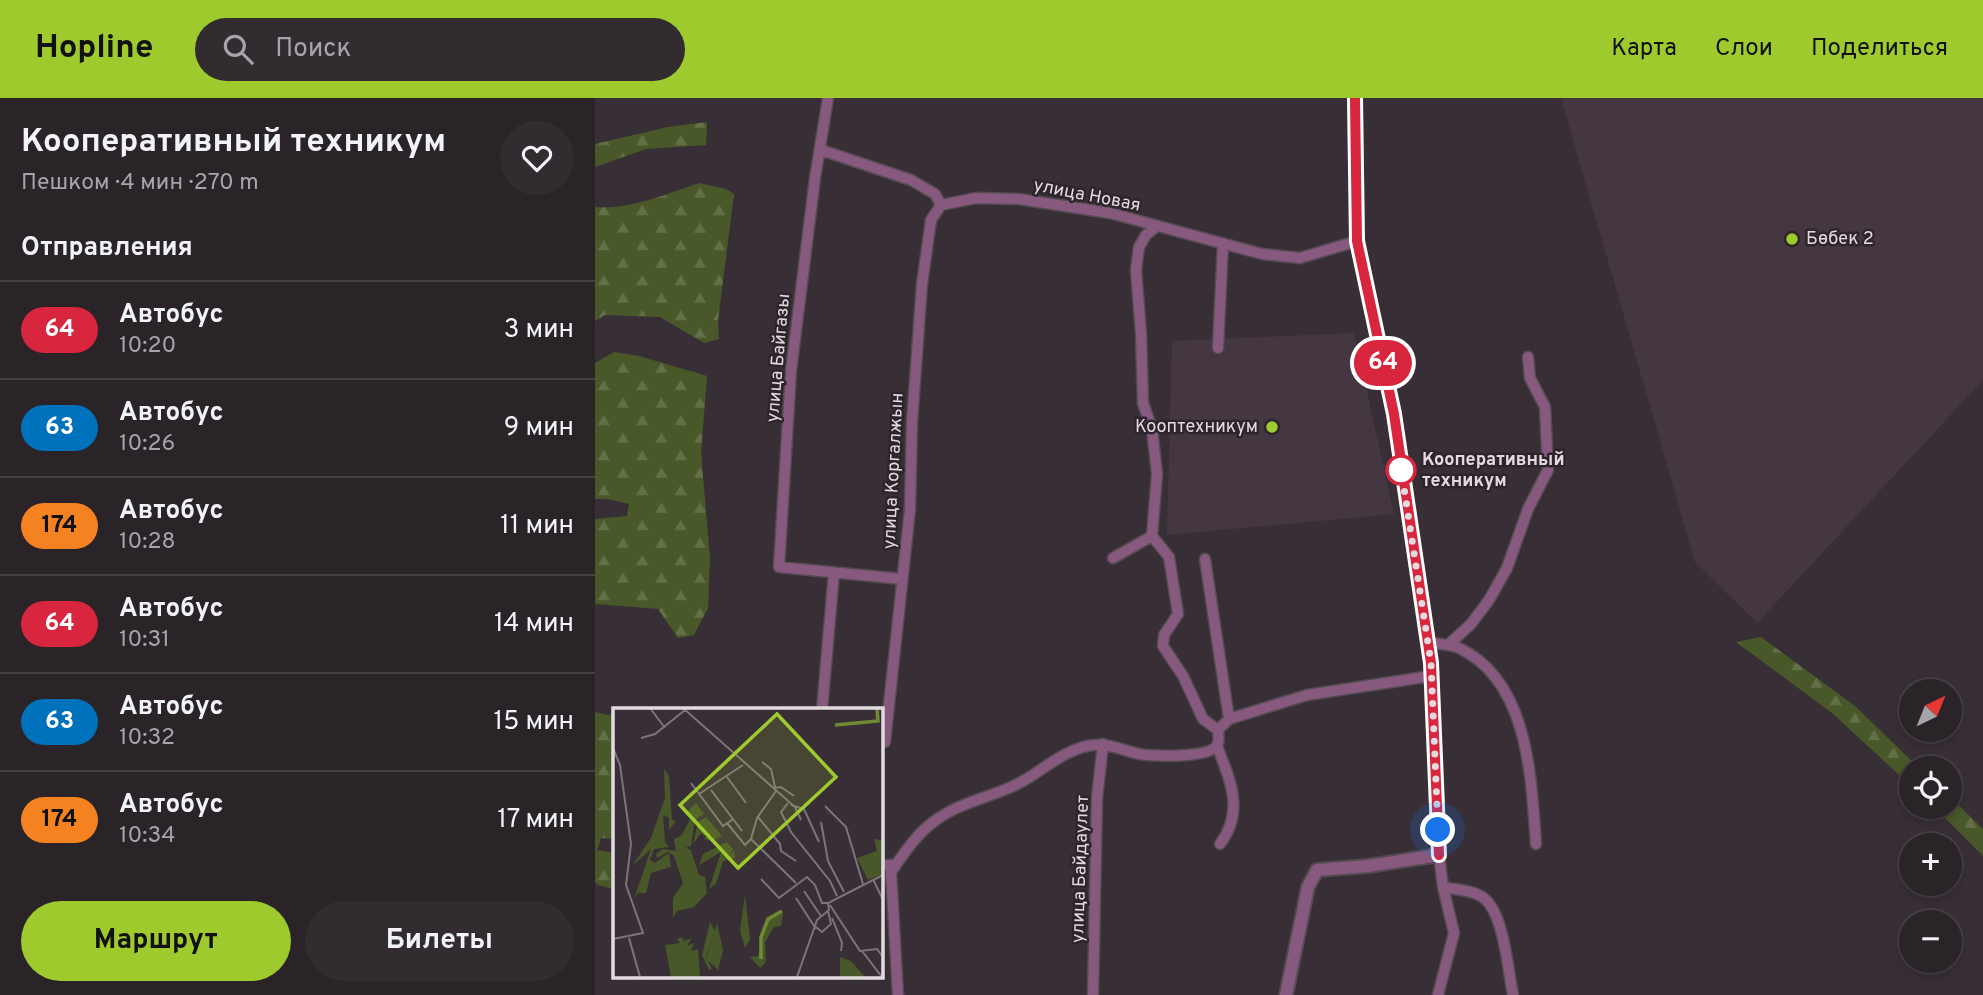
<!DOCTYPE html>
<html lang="ru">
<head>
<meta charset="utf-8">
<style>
	body { margin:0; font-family:Overpass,sans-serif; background:#322b30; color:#f1f3f6; height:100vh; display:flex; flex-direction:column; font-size:26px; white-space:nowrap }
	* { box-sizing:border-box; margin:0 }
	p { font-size:23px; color:#a5a4a8 }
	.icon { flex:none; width:38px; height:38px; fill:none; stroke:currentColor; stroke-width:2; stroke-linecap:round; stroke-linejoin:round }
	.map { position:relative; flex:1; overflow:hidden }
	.drawer { display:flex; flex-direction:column; background:#2a2328; width:595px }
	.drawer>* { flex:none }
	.badge { padding:0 14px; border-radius:23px; font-size:24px; line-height:46px }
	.needle { width:46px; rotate:43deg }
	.buttons { position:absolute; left:1304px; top:581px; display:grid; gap:14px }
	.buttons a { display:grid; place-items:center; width:63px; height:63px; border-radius:50%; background:#2a2328; box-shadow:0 4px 10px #0003,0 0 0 2px #464045; font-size:35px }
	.you { position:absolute; width:35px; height:35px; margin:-18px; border:5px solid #fff; border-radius:50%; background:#1a73e8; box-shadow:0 0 0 10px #1a73e833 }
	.map>.badge { position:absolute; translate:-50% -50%; box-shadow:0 0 0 4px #fff }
	h2 { padding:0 21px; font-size:26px; line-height:63px }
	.round { display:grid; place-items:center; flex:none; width:74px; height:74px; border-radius:37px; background:#322b30 }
	.head { display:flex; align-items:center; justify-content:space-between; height:119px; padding:0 21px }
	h1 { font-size:33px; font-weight:700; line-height:52px }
	.cta { display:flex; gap:14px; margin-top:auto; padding:14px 21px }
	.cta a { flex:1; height:80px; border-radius:42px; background:#9fca2e; color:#111; font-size:28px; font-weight:700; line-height:80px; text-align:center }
	.cta a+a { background:#322b30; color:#f1f3f6 }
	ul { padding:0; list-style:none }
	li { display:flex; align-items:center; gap:21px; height:98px; padding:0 21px; border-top:2px solid #464045 }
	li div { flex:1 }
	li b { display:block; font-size:26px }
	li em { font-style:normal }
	li .badge { min-width:77px; font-weight:700; text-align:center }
	header { display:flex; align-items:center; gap:42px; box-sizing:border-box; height:98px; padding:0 35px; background:#9fca2e; color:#111 }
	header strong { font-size:33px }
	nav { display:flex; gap:38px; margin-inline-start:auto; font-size:24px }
	.search { width:490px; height:63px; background:#322b30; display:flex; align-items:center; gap:18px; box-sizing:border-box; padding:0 24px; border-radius:38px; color:#a5a4a8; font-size:26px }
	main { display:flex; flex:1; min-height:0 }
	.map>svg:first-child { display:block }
	.built { fill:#453742 }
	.forest { fill:url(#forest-firs) }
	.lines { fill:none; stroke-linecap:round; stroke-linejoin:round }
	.minor-casing { stroke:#534b51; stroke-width:13 }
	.tertiary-casing { stroke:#534b51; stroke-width:16 }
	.minor { stroke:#88597f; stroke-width:10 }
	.tertiary { stroke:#88597f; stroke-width:12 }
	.line-casing { stroke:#fff; stroke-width:16 }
	.line { stroke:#d7263d; stroke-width:10 }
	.walk { stroke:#e1dbe0; stroke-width:7; stroke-dasharray:0 12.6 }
	.poi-dot { fill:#9fca2e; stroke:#2e252c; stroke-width:2.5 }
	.stop-dot { fill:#fff; stroke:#d7263d; stroke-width:3.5 }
	.labels { text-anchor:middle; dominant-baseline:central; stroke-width:5; stroke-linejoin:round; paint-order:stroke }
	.street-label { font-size:18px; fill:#e1dbe0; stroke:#2e252c }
	.poi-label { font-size:18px; fill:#e1dbe0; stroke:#2e252c; text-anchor:start }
	.stop-label { font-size:18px; font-weight:bold; fill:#e1dbe0; stroke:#2e252c; text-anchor:start }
	.inset-river { fill:none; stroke:#6f8a30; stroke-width:3.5 }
	.inset-road { fill:none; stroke:#7c747a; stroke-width:2 }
	.view { fill:#9fca2e; fill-opacity:0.15; stroke:#9fca2e; stroke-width:3.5 }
	.inset-edge { fill:none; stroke:#e1dbe0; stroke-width:3.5 }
</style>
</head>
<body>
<header>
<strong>Hopline</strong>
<div class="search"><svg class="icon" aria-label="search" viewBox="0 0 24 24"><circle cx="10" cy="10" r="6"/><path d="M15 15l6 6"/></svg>Поиск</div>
<nav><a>Карта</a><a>Слои</a><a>Поделиться</a></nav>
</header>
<main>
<section class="drawer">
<div class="head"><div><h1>Кооперативный техникум</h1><p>Пешком · 4 мин · 270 m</p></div><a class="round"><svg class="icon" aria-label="heart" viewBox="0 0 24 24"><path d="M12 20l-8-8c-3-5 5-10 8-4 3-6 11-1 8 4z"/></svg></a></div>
<h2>Отправления</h2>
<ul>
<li><span class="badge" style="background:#d7263d;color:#fff">64</span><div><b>Автобус</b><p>10:20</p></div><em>3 мин</em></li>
<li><span class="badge" style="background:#0072bc;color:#fff">63</span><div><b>Автобус</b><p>10:26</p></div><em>9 мин</em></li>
<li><span class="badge" style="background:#f58220;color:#111">174</span><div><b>Автобус</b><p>10:28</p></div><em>11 мин</em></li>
<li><span class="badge" style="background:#d7263d;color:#fff">64</span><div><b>Автобус</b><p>10:31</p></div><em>14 мин</em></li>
<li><span class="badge" style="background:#0072bc;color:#fff">63</span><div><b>Автобус</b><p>10:32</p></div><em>15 мин</em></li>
<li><span class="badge" style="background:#f58220;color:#111">174</span><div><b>Автобус</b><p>10:34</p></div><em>17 мин</em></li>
</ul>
<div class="cta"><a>Маршрут</a><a>Билеты</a></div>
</section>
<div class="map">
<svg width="1388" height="897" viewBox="0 0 1388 897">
	<defs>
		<pattern id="forest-firs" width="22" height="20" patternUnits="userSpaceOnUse" patternTransform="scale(1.75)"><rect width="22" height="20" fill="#485828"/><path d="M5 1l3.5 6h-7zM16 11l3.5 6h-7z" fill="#626f47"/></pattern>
	</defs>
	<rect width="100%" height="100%" fill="#382f36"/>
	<path class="built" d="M966,0H1388V282L1162,525L1100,464Z
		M759,235L799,416L572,437L577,243Z"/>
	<path class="forest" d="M112,24L111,47L51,51L0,69V46L73,29Z
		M104,85L131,91L139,96L123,223L124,241L109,245L65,219L10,217L0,223V109C34,112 72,96 104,85Z
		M19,254L44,258L112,278L106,355L115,460L113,510L99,537L83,540L63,511L0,506V421L32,418L34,406L13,401H0V265Z
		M1166,539L1260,608L1324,670H1316V688L1237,615L1141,544Z
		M0,614L19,618V741L6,740L2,752L19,755V791L3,787L0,784Z
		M1355,699L1388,731V758L1339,709H1354Z"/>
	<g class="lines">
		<g class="minor-casing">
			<path id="minor" d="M233,0L220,80L196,273L184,469L307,481
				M226,52L316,82L340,96L346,107L381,100L424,101L515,115L667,156L705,160L762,143
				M623,250L628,145
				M557,438L574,459L583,516L569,537L568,548L588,578L608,621L623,632
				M518,460L557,438L562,376L557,331L548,305L546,236L541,172L544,149L551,137L562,128
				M610,461L634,621
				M832,544C842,546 854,546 864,550C934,583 936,680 941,746
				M853,547L876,526L894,502L912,470L933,411L953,372L950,309L935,280L933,259
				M227,612L239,474
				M290,644L315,411L317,324L327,186L336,122L346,107
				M622,648C635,682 650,713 625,746
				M285,767H301
				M848,789C861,792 880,792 890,801C909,818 913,872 918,897
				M303,897L296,774C307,758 321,737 337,725C359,707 388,701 414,690C442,679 467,650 499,647C516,645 533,655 550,657C564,658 616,660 622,647C625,643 623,637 623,632L634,621L712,597L836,578
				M498,897L502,700L508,646
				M843,897L859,835L848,789L844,757"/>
		</g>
		<g class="tertiary-casing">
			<path id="tertiary" d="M691,897L713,789L722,772L773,768L844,757L836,565L799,316L762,143L760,0"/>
		</g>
		<use href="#minor" class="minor"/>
		<use href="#tertiary" class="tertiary"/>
	</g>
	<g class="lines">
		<g class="line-casing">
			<path id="line" d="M760,0L762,143L799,316L836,565L844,757"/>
		</g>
		<use href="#line" class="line"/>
		<path class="walk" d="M806,372L805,364L836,565L843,732"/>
	</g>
	<g class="poi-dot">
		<circle cx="1197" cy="141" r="7"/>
		<circle cx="677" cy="329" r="7"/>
	</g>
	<circle class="stop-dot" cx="806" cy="372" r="14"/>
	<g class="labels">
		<g class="street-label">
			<text transform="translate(492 98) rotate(11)">улица Новая</text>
			<text transform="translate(184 260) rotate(-85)">улица Байгазы</text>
			<text transform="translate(299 373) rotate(-87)">улица Коргалжын</text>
			<text transform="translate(486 771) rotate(-88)">улица Байдаулет</text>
		</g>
		<g class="poi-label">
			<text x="1211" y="141">Бөбек 2</text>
			<text x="663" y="329" text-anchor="end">Кооптехникум</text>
		</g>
		<g class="stop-label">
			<text x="827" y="362">Кооперативный<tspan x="827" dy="21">техникум</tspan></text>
		</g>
	</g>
	<g transform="translate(18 610)">
		<rect width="270" height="270" fill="#382f36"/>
		<path d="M261,131L269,132V166L255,172L244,150L264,143ZM69,138L78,142L86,167L92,169L94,185L81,199L64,203L60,210V190L70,175L61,148L55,144L44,150L43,146L50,141L64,143ZM132,187L137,231L132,240L127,223ZM104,215L110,242L105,262L93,251ZM69,229L71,233L79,230L74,238L81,235L78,243L85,241L87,269H58L52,237L67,235L64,231Z" fill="#485828"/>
		<path d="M51,61L56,68L59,112L63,113L56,122V110L50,107L52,134L56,139L41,141L37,152L42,155L56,145L58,159L38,165L33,185H25L21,191L38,141L19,158L38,130L52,90ZM83,95L91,106L82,112L78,138L63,143L61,131L68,128L78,110L72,106ZM93,109L109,128L99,133L91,131L96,123L91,128L88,125L80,136L85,114ZM114,134L120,141L116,149L121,142L122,150L110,153L103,176L96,181L108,144L86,157L90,146ZM165,203L170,205L168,218L161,219L152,234L153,254L147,260L137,249L145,248L154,211ZM97,214L102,223L93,249L99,261L96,262L89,247ZM227,249L238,253L252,269H227Z" fill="#485828"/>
		<path class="inset-river" d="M222,17L265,13L264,0M148,251V229L155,211L169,203"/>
		<path class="inset-road" d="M37,0L52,20M70,0L182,99L188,112M28,30L42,26L72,2M0,40L7,57L18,136L13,177L30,225L0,231M149,54L158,61L162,79M114,69L133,95M78,75L110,118L120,111M161,80L168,79L181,88M98,82L129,123M86,86L130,57M175,95L168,104L178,124L217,173L224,188M178,97L191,101L206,134M212,98L233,119L250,176M145,109L167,136L168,143L183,153M208,114L215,153L231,184M114,115L132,137L138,131M138,131L183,175M138,131L144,110L163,83M148,171L166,190L194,169L202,177L209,195H215M260,171L270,192M191,183L208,208M183,190L203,221M217,197L247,243L264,241L270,249M219,210L229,235L228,243M203,219L209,224L218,216L215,203M16,230L27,269M249,243L269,269M184,269L204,212L216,202L215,195L270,167"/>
		<path class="view" d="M164,6L223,69L125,160L67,97Z"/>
		<rect width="270" height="270" class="inset-edge"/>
	</g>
</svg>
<div class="buttons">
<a><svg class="needle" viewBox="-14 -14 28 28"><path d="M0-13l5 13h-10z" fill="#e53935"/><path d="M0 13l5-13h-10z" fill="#a5a4a8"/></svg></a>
<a><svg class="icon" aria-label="locate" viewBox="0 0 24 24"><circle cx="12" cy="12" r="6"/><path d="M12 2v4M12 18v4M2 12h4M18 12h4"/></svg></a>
<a>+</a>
<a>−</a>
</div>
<div class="you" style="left:843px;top:732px"></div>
<b class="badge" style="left:788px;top:265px;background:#d7263d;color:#fff">64</b>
</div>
</main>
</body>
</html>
